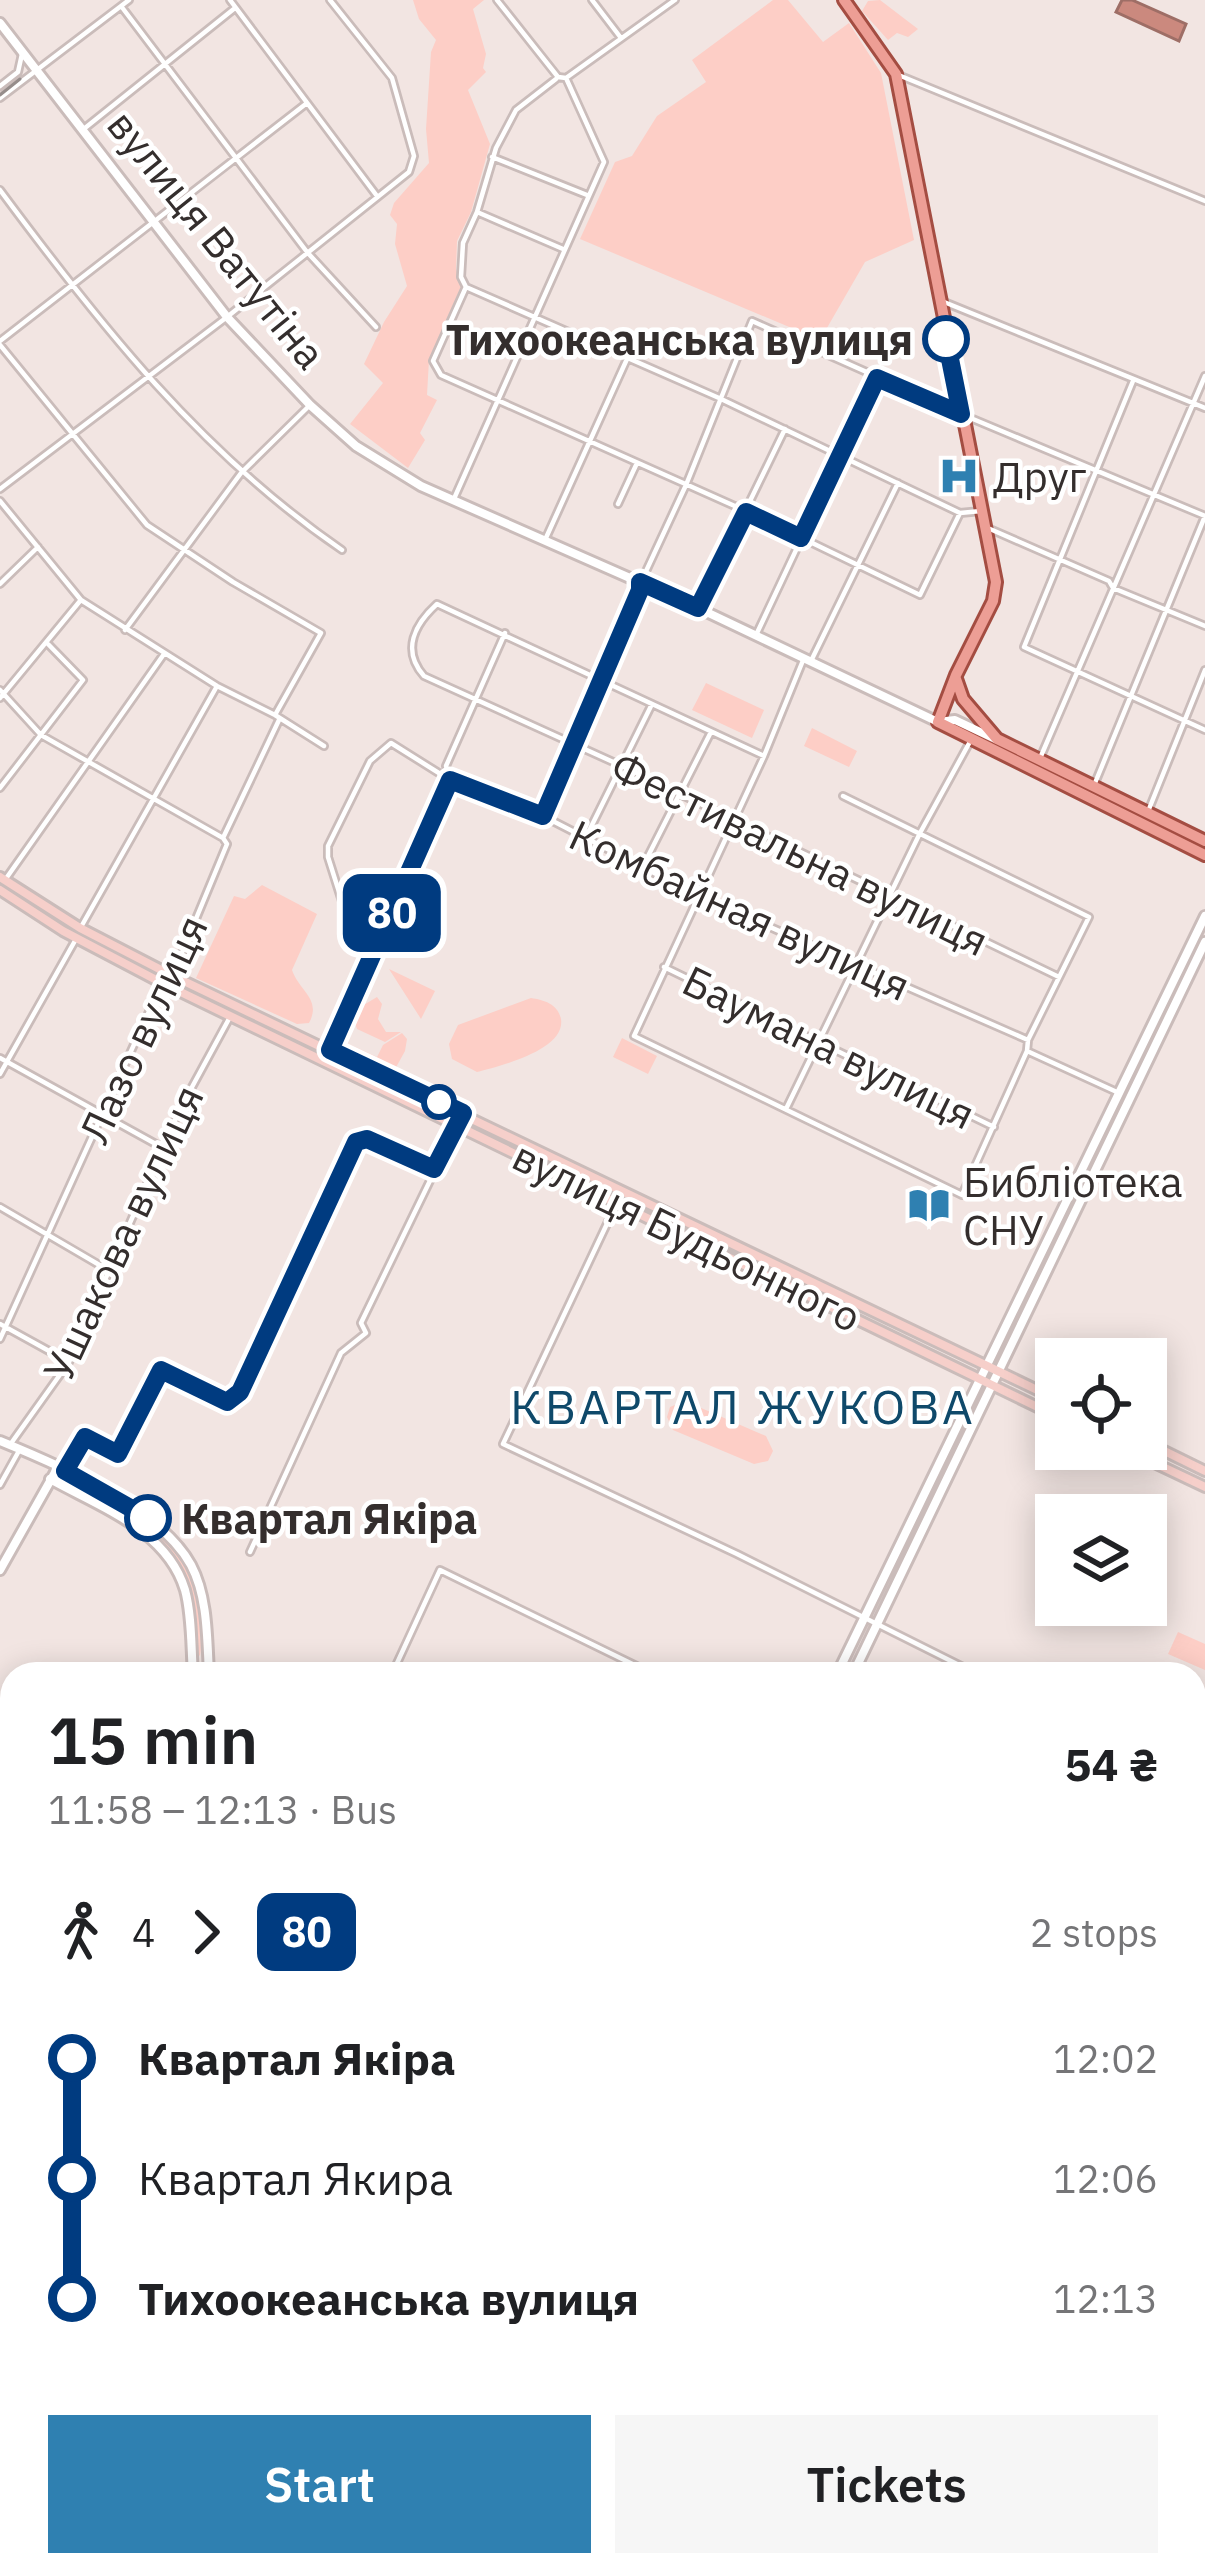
<!DOCTYPE html>
<html lang="en">
<head>
<meta charset="utf-8">
<style>
	body { margin:0; font-family:"IBM Plex Sans",sans-serif; background:#f6f6f6; color:#202124; height:100vh; display:flex; flex-direction:column; font-size:45px; white-space:nowrap }
	* { box-sizing:border-box; margin:0 }
	p { font-size:39px; color:#757577 }
	.icon { flex:none; width:66px; height:66px; fill:none; stroke:currentColor; stroke-width:2; stroke-linecap:round; stroke-linejoin:round }
	.map { position:relative; flex:1; overflow:hidden }
	.drawer { position:absolute; left:0px; top:1662px; width:1206px; height:915px; display:flex; flex-direction:column; background:#fff; border-radius:36px 36px 0 0; box-shadow:0 6px 30px #0003 }
	.drawer>* { flex:none }
	.badge { padding:0 24px; border-radius:18px; font-size:42px; line-height:78px }
	.tools { position:absolute; left:1035px; top:1338px; display:grid; gap:24px }
	.tools a { display:grid; place-items:center; width:132px; height:132px; border-radius:0px; background:#fff; box-shadow:0 6px 30px #0003; font-size:60px }
	.map>.badge { position:absolute; translate:-50% -50%; box-shadow:0 0 0 6px #fff }
	.legs { display:flex; align-items:center; gap:18px; height:132px; padding:0 48px; font-size:39px }
	.legs p { margin-inline-start:auto }
	.summary { display:flex; align-items:center; justify-content:space-between; height:204px; padding:0 48px }
	h1 { font-size:66px; font-weight:600; line-height:90px }
	.cta { display:flex; gap:24px; margin-top:auto; padding:24px 48px }
	.cta a { flex:1; height:138px; border-radius:0px; background:#2f80b1; color:#fff; font-size:48px; font-weight:600; line-height:138px; text-align:center }
	.cta a+a { background:#f6f6f6; color:#202124 }
	ul { padding:0 48px; list-style:none }
	li { display:flex; align-items:center; gap:42px; height:120px; font-size:45px }
	li i { display:grid; place-items:center; width:18px; height:100%; margin:0 15px; background:currentColor }
	li i::after { content:''; width:30px; height:30px; margin:-15px; border:9px solid; border-radius:50%; background:#fff }
	li p { margin-inline-start:auto }
	li:first-child i { background:linear-gradient(#0000 50%,currentColor 0) }
	li:last-child i { background:linear-gradient(currentColor 50%,#0000 0) }
	.map>svg:first-child { display:block }
	.green { fill:#fdcec6 }
	.water { fill:#cb897e; stroke:#9e6e66; stroke-width:3 }
	.lines { fill:none; stroke-linecap:round; stroke-linejoin:round }
	.minor-casing { stroke:#cabcba; stroke-width:10 }
	.tertiary-casing { stroke:#cabcba; stroke-width:14 }
	.secondary-casing { stroke:#cabcba; stroke-width:14 }
	.primary-casing { stroke:#a44d42; stroke-width:16 }
	.minor { stroke:#fff; stroke-width:4.5 }
	.tertiary { stroke:#fff; stroke-width:8 }
	.secondary { stroke:#f6cfca; stroke-width:8 }
	.primary { stroke:#ed9e95; stroke-width:10 }
	.tram { stroke:#968d8b; stroke-width:3 }
	.line-1-casing { stroke:#fff; stroke-width:27 }
	.line-1 { stroke:#003b80; stroke-width:18 }
	.stop-1-dot { fill:#fff; stroke:#003b80; stroke-width:6 }
	.labels { text-anchor:middle; dominant-baseline:central; stroke-width:9; stroke-linejoin:round; paint-order:stroke }
	.street-label { font-size:42px; fill:#342e2d; stroke:#fff }
	.stop-label { font-size:42px; font-weight:bold; fill:#342e2d; stroke:#fff; text-anchor:end }
	.poi-label { font-size:42px; fill:#342e2d; stroke:#fff; text-anchor:start }
	.quarter-label { font-size:48px; letter-spacing:3px; fill:#0f496a; stroke:#fff }
</style>
</head>
<body>
<div class="map">
<svg width="1205" height="2575" viewBox="0 0 1205 2575">
	<rect width="100%" height="100%" fill="#f2e5e2"/>
	<path class="green" d="M413,0H484L473,9L486,54L483,68L486,72L468,90L490,144L471,212L457,241L456,269L461,287L429,360L427,395L437,400L420,433L425,440L408,468L350,424L383,383L364,364L384,322L407,286L395,244L397,224L390,215L394,203L429,163L426,129L431,52L436,40L419,19Z
		M773,0H788L823,42L849,23L881,73L914,240L865,262L820,340L580,239L615,162L632,156L657,116L706,82L692,60Z
		M880,0L918,29L908,37L897,33L888,40L862,11L868,1Z
		M706,683L764,710L752,738L692,710Z
		M812,728L857,751L849,767L804,746Z
		M0,881L150,971L147,973L36,912L0,887Z
		M262,885L317,914L292,970C299,991 322,999 309,1023L297,1024L196,978L234,896L245,899Z
		M389,969L435,991L421,1019Z
		M180,983L320,1050L318,1055L179,989L176,986Z
		M377,997L382,1004L378,1019L386,1032H401L385,1042L357,1029L355,1023L362,1006Z
		M531,998C544,1000 558,1004 561,1019C566,1050 500,1066 477,1072L452,1059L449,1044L458,1025Z
		M402,1033L407,1039L405,1051L394,1071L337,1045L340,1040L377,1057L383,1045Z
		M622,1038L657,1056L648,1074L613,1057Z
		M333,1056L457,1117L453,1119L331,1061Z
		M464,1121L613,1192L614,1194L463,1124Z
		M685,1401L766,1436L773,1451L768,1461L754,1464L673,1430L667,1417L670,1407Z
		M86,1486C146,1522 192,1541 199,1618C200,1631 202,1644 200,1656L196,1652C187,1547 170,1543 83,1491Z
		M1178,1632L1205,1644V1670L1168,1654Z
		M0,1914L12,1920V2004L0,1997Z
		M0,2008L12,2015V2395L0,2382Z
		M1194,2459L1205,2466V2575H1116L1121,2565H1194Z
		M326,2565H549L535,2575H334Z
		M993,2565H1105L1099,2575H1013Z"/>
	<path class="water" d="M1122,0H1132L1186,24L1179,41L1116,12Z"/>
	<g class="lines">
		<g class="minor-casing">
			<path id="minor" d="M230,0L377,196
				M592,0L621,38
				M121,6L307,252L376,327
				M896,74L1205,201
				M566,78L675,0
				M0,86L18,72L22,54
				M0,98L129,0
				M85,128L235,8
				M492,157L587,195
				M0,190C100,325 202,454 342,550
				M477,212L563,249
				M466,287L433,361L441,375L746,511L920,595L960,513
				M466,287L719,398L960,513L981,511
				M466,287L461,277L463,243L477,212L496,148L516,110L556,79
				M944,302L1205,408
				M0,341L307,103
				M0,345L147,525L233,582L321,633L275,715
				M1133,381L1024,647L1205,730
				M0,489L227,317L409,172L414,156L392,78L330,0
				M0,501L81,600L217,686L275,715L324,746
				M453,501L604,162L566,78L558,77L497,0
				M618,504L637,463
				M990,529L1109,581L1113,588L1205,626
				M545,540L627,359
				M0,584L38,547
				M698,608L785,429
				M125,630L241,473L310,405
				M757,633L877,378
				M804,658L764,756L634,1036L962,1195L1027,1051L1028,1040L1089,917L843,796
				M811,661L898,483
				M0,690L41,735L223,838
				M0,698L80,601
				M764,756L437,604C415,624 401,650 424,676L622,766L1059,977
				M1041,756L1205,376
				M1095,783L1205,516
				M0,788L83,680L48,644
				M1149,809L1205,670
				M543,816L641,590V582L686,485L752,321L961,414L1205,516
				M592,839L589,831L652,704
				M644,864L711,732
				M5,880L164,654
				M81,927L217,686
				M381,936L346,914L328,857V846L370,761L391,743L450,780L543,816L699,896L1028,1040
				M664,967L994,1127
				M1027,1051L1119,1093
				M0,1058L163,1148
				M324,1061L450,780L446,766L505,633
				M0,1074L76,939
				M786,1109L920,833L972,738
				M622,1192L503,1444L737,1554L977,1674
				M0,1207L108,1270
				M0,1324L69,1362
				M0,1339L162,983L176,967L227,844L223,838L279,720
				M12,1442L69,1362L179,1111L230,1017
				M67,1467L85,1437L118,1454L161,1369L228,1401L240,1392L360,1139L434,1169
				M0,1485L20,1449
				M250,1552L341,1353L366,1333L361,1323L457,1125
				M392,1674L440,1570L653,1674
				M1194,1779L1205,1784
				M0,1849L12,1850
				M12,1863V1872
				M1194,1937L1205,1942
				M1194,2395L1205,2374
				M969,2575L986,2570L1004,2575
				M1109,2575L1114,2565"/>
		</g>
		<g class="tertiary-casing">
			<path id="tertiary" d="M0,23L227,317L310,405L356,446L421,486L698,608L938,722L955,720L995,739
				M0,1441C59,1465 160,1508 191,1565C208,1597 207,1639 209,1674
				M50,1479C100,1507 167,1530 185,1590C192,1616 191,1647 193,1674
				M0,1570L58,1467
				M837,1674L1205,916
				M853,1674L1205,942
				M1194,2295L1205,2300
				M1194,2313L1205,2318"/>
		</g>
		<g class="secondary-casing">
			<path id="secondary" d="M0,877L80,928L169,974L1056,1399
				M0,890L63,931L162,983L1056,1416
				M1146,1442L1205,1471
				M1125,1449L1205,1487"/>
		</g>
		<g class="primary-casing">
			<path id="primary" d="M844,0L896,74L996,582L993,601L956,675L938,722L1205,855
				M956,679L963,699L997,739L1205,841"/>
		</g>
		<use href="#minor" class="minor"/>
		<use href="#tertiary" class="tertiary"/>
		<use href="#secondary" class="secondary"/>
		<use href="#primary" class="primary"/>
		<path class="tram" d="M0,95L20,79"/>
	</g>
	<g class="lines">
		<g class="line-1-casing">
			<path id="line-1" d="M148,1518L65,1471L85,1437L118,1454L161,1370L227,1402L240,1392L356,1142L367,1139L434,1169L463,1113L330,1050L450,780L543,816L640,590V582L698,608L746,512L801,538L877,378L961,414L946,339"/>
		</g>
		<use href="#line-1" class="line-1"/>
	</g>
	<defs>
		<g id="hospital-bare" transform="scale(3.24)"><path d="M-5-5h3v3.5h4V-5h3V5h-3V1.5h-4V5h-3Z" fill="#2f80b1" stroke="#fff" stroke-width="2.5" paint-order="stroke"/></g>
		<g id="library-bare" transform="scale(3.24)"><path d="M-6-4Q-3-5.5-.7-3.5V5Q-3 3-6 4ZM6-4Q3-5.5 .7-3.5V5Q3 3 6 4Z" fill="#2f80b1" stroke="#fff" stroke-width="2.5" paint-order="stroke"/></g>
	</defs>
	<g fill-rule="evenodd">
		<use href="#hospital-bare" x="959" y="476"/>
		<use href="#library-bare" x="929" y="1205"/>
	</g>
	<g class="stop-1-dot">
		<circle cx="946" cy="339" r="21"/>
		<circle cx="439" cy="1102" r="15"/>
		<circle cx="148" cy="1518" r="21"/>
	</g>
	<g class="labels">
		<g class="street-label">
			<text transform="translate(217 239) rotate(51)">вулиця Ватутіна</text>
			<text transform="translate(800 853) rotate(26)">Фестивальна вулиця</text>
			<text transform="translate(740 910) rotate(25)">Комбайная вулиця</text>
			<text transform="translate(143 1029) rotate(-65)">Лазо вулиця</text>
			<text transform="translate(829 1047) rotate(26)">Баумана вулиця</text>
			<text transform="translate(123 1233) rotate(-65)">Ушакова вулиця</text>
			<text transform="translate(687 1236) rotate(26)">вулиця Будьонного</text>
		</g>
		<g class="stop-label">
			<text x="913" y="339">Тихоокеанська вулиця</text>
			<text x="181" y="1518" text-anchor="start">Квартал Якіра</text>
		</g>
		<g class="poi-label">
			<text x="993" y="476">Друг</text>
			<text x="963" y="1181">Библіотека<tspan x="963" dy="48">СНУ</tspan></text>
		</g>
		<g class="quarter-label">
			<text x="743" y="1406">КВАРТАЛ ЖУКОВА</text>
		</g>
	</g>
</svg>
<div class="tools">
<a><svg class="icon" aria-label="locate" viewBox="0 0 24 24"><circle cx="12" cy="12" r="6"/><path d="M12 2v4M12 18v4M2 12h4M18 12h4"/></svg></a>
<a><svg class="icon" aria-label="layers" viewBox="0 0 24 24"><path d="M12 4l9 5-9 5-9-5zM3 14l9 5 9-5"/></svg></a>
</div>
<b class="badge" style="left:392px;top:913px;background:#003b80;color:#fff">80</b>
<section class="drawer">
<div class="summary"><div><h1>15 min</h1><p>11:58 – 12:13 · Bus</p></div><b>54 ₴</b></div>
<div class="legs"><svg class="icon" aria-label="walk" viewBox="0 0 24 24"><circle cx="13" cy="4" r="2"/><path d="M13 8l-2 6 4 7M11 14l-3 7M7 12l3-4h3l4 4"/></svg>4<svg class="icon" aria-label="forward" viewBox="0 0 24 24"><path d="M9 5l7 7-7 7"/></svg><b class="badge" style="background:#003b80;color:#fff">80</b><p>2 stops</p></div>
<ul>
<li><i style="color:#003b80"></i><b>Квартал Якіра</b><p>12:02</p></li>
<li><i style="color:#003b80"></i><span>Квартал Якира</span><p>12:06</p></li>
<li><i style="color:#003b80"></i><b>Тихоокеанська вулиця</b><p>12:13</p></li>
</ul>
<div class="cta"><a>Start</a><a>Tickets</a></div>
</section>
</div>
</body>
</html>
